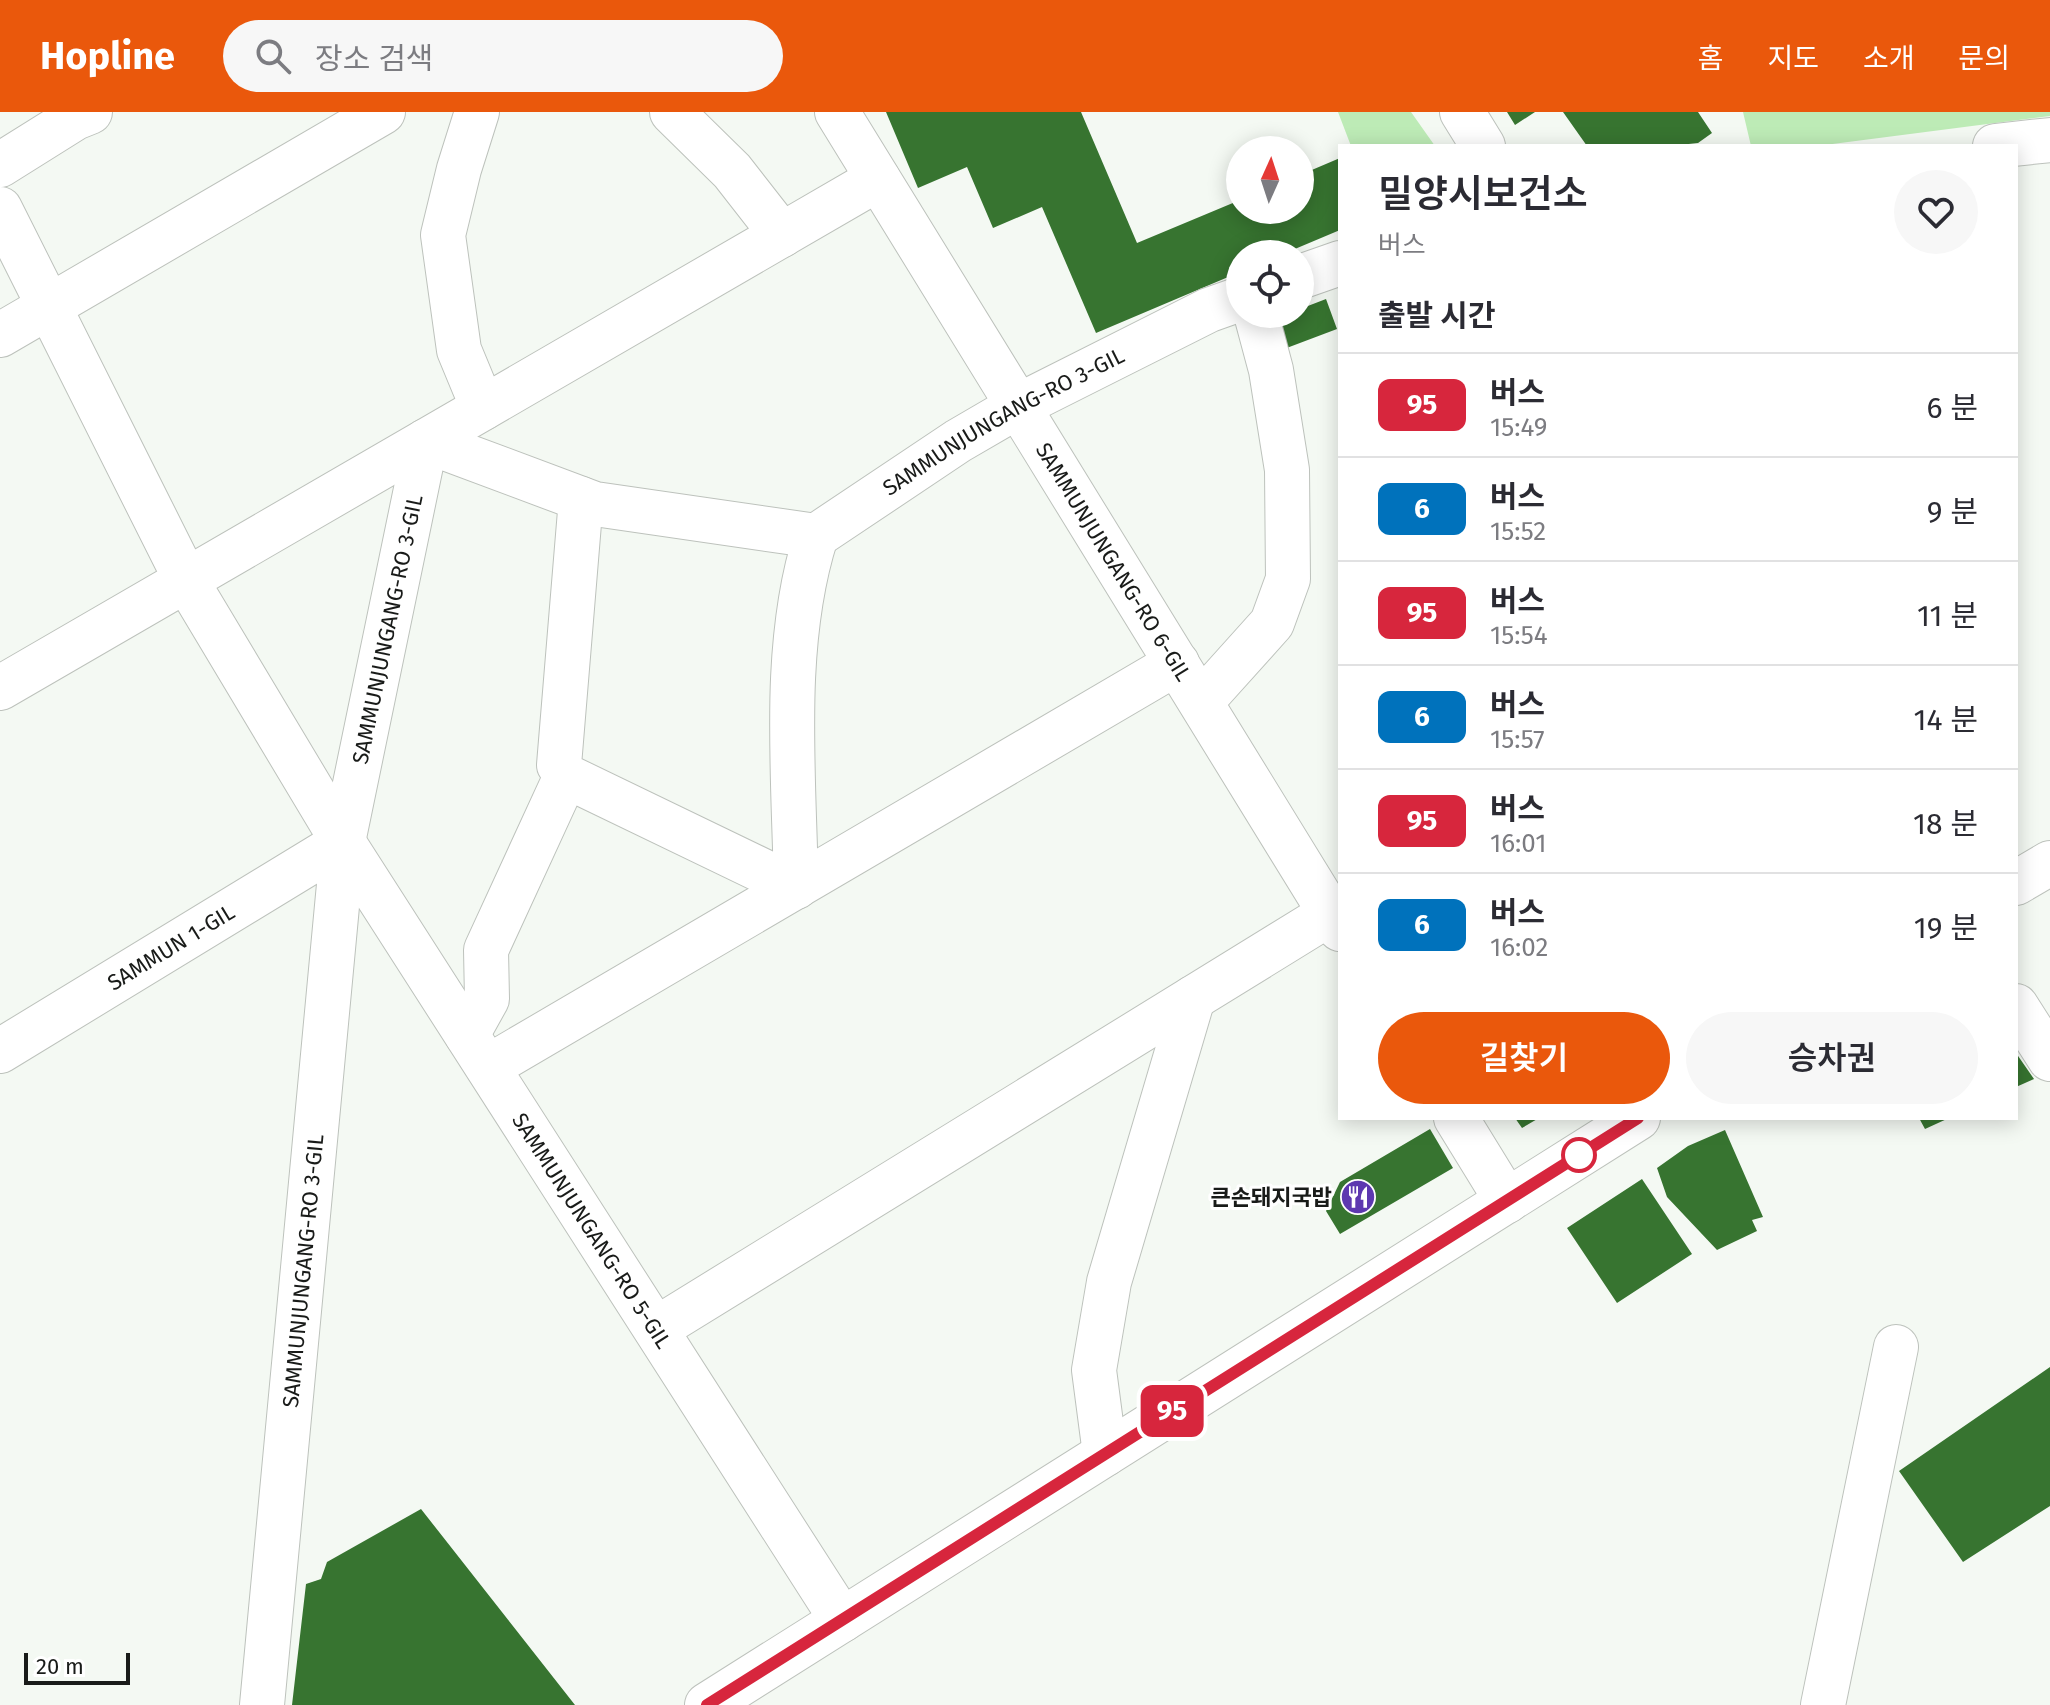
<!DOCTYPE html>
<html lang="ko">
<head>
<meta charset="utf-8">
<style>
	body { margin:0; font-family:"Fira Sans","Noto Sans KR",sans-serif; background:#f7f7f7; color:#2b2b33; height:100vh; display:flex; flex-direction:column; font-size:30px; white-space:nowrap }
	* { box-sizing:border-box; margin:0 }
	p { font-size:26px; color:#7c7c81 }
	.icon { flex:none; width:44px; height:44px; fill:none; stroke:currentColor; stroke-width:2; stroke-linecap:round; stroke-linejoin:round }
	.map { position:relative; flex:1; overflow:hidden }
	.side { position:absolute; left:1338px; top:32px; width:680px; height:976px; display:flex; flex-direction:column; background:#fff; border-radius:0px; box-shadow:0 4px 20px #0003 }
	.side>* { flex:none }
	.badge { padding:0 16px; border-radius:12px; font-size:28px; line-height:52px }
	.needle { width:52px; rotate:3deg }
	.fabs { position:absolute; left:1226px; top:24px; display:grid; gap:16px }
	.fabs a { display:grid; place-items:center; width:88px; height:88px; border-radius:50%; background:#fff; box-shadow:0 4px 20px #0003; font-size:40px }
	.scale { position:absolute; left:24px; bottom:20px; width:106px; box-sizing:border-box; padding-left:8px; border:4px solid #191b19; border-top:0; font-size:22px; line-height:28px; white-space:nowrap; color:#191b19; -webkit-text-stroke:6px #fff; paint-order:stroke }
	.map>.badge { position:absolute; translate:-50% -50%; box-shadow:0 0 0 4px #fff }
	h2 { padding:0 40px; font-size:30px; line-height:72px }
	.round { display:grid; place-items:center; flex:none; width:84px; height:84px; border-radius:42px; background:#f7f7f7 }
	.head { display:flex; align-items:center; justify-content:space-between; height:136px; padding:0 40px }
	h1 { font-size:38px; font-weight:600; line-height:60px }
	.button { display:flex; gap:16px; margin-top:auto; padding:16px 40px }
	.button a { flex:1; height:92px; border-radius:48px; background:#ea580c; color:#fff; font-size:32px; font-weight:600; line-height:92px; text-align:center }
	.button a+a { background:#f7f7f7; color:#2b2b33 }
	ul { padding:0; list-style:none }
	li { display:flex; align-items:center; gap:24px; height:104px; padding:0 40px; border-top:2px solid #e1e1e2 }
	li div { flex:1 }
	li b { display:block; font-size:30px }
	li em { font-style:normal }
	li .badge { min-width:88px; font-weight:700; text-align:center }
	header { display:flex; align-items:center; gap:48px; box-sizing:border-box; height:112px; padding:0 40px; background:#ea580c; color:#fff }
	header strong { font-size:38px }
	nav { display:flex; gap:44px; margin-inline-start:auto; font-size:28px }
	.search { width:560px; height:72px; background:#f7f7f7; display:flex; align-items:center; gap:20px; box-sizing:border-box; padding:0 28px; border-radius:44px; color:#7c7c81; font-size:30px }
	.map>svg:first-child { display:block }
	.green { fill:#bdebb6 }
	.building { fill:#377430 }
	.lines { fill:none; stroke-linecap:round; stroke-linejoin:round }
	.minor-casing { stroke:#bdc2bc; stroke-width:46 }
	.major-casing { stroke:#bdc2bc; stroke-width:46 }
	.minor { stroke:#fff; stroke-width:44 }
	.major { stroke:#fff; stroke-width:44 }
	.line-casing { stroke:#fff; stroke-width:18 }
	.line { stroke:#d7263d; stroke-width:12 }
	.stop-dot { fill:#fff; stroke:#d7263d; stroke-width:4 }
	.labels { text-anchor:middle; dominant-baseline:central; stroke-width:6; stroke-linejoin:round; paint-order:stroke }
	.street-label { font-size:22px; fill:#191b19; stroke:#fff }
	.poi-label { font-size:22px; font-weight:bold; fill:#191b19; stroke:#fff; text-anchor:end }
</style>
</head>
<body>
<header>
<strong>Hopline</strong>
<div class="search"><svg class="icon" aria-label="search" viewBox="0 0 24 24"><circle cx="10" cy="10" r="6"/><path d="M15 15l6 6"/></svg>장소 검색</div>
<nav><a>홈</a><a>지도</a><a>소개</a><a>문의</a></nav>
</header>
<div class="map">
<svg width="2050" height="1593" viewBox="0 0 2050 1593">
	<rect width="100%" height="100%" fill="#f4f9f3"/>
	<path class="green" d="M1338,0H1411L1435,34H1351Z
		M1743,0H2050V4L1817,34H1751Z"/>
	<path class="building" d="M886,0H1081L1137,131L1240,88V98H1300V63L1340,46V118L1283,142H1240V160L1096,221L1042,95L993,116L967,55L918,76Z
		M1507,0H1535L1515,13Z
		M1563,0H1698L1712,21L1698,31L1670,34H1587Z
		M1326,187L1337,217L1284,237L1273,207L1286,202H1300V197Z
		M2016,941L2034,967L2016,975Z
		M1515,1006H1539L1522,1016Z
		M1919,1006H1949L1925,1017Z
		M1430,1017L1453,1056L1340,1122L1326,1099L1340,1070Z
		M1725,1018L1763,1105L1752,1108L1757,1119L1717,1138L1667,1085L1657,1056L1688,1034Z
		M1642,1067L1692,1142L1617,1191L1567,1116Z
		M2050,1255V1394L1963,1450L1899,1359Z
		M421,1397L575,1593H292L306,1472L321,1467L327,1450Z"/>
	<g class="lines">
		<g class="minor-casing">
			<g id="minor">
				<path d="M477,0L459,57L443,123L459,238L483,296"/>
				<path d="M672,0L732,59L782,123"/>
				<path id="s1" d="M837,0L1340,817"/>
				<path d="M1995,34L2050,28"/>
				<path d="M0,53L75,6L90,0"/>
				<path id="s2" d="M0,97L186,468L343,730L842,1508"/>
				<path d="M1300,165L1340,151"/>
				<path d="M0,223L383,0"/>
				<path d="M581,387L559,653L566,664L796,775C794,660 781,533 816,424"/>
				<path d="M0,576L878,67"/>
				<path d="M1201,590L1272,511L1288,467L1287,358L1271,258L1256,202"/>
				<path d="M2016,771L2050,751"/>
				<path d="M467,923L487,887L486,838L566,664"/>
				<path id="s3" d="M0,939L343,730"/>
				<path d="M488,955L1177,551"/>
				<path d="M1456,1006L1507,1089"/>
				<path d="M656,1217L1331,801"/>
				<path d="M1105,1342L1094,1258L1109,1170L1193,886"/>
				<path id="s4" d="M262,1593L343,730L426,329L595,392L816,424L958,329L1018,294L1209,198L1240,187"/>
				<path d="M707,1593L1638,1006"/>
				<path d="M1823,1593L1896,1235"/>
			</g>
		</g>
		<g class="major-casing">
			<path id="major" d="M1462,0L1483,34
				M2016,894L2050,947"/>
		</g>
		<use href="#minor" class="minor"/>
		<use href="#major" class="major"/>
	</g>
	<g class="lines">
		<g class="line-casing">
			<path id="line" d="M707,1593L1638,1006"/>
		</g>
		<use href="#line" class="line"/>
	</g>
	<defs>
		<g id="restaurant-disc" transform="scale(1.8)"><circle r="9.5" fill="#5d38b0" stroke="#fff"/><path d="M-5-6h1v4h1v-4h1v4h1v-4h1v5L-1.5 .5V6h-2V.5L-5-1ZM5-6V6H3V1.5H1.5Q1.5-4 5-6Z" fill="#fff"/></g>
	</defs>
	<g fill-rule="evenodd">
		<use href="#restaurant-disc" x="1358" y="1085"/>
	</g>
	<circle class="stop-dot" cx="1579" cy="1043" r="16"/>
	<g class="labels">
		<g class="street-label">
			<text stroke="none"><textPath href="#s4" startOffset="1900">SAMMUNJUNGANG-RO 3-GIL</textPath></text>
			<text stroke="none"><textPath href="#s1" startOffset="528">SAMMUNJUNGANG-RO 6-GIL</textPath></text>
			<text stroke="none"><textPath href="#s4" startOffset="1084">SAMMUNJUNGANG-RO 3-GIL</textPath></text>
			<text stroke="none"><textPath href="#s3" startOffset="200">SAMMUN 1-GIL</textPath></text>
			<text stroke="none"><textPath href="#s2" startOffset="1182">SAMMUNJUNGANG-RO 5-GIL</textPath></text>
			<text stroke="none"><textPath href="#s4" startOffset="436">SAMMUNJUNGANG-RO 3-GIL</textPath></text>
		</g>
		<g class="poi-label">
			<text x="1332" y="1085">큰손돼지국밥</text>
		</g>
	</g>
</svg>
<div class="fabs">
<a><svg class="needle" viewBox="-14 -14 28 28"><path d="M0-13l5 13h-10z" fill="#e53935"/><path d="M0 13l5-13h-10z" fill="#7c7c81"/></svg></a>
<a><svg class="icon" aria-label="locate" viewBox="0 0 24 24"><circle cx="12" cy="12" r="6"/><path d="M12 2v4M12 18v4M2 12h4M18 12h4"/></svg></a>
</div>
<div class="scale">20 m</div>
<b class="badge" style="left:1172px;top:1299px;background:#d7263d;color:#fff">95</b>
<section class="side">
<div class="head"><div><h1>밀양시보건소</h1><p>버스</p></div><a class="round"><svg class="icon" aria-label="heart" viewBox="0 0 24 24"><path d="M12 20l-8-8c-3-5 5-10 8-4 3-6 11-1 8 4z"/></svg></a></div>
<h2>출발 시간</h2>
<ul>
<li><span class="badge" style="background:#d7263d;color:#fff">95</span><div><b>버스</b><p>15:49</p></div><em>6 분</em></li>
<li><span class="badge" style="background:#0072bc;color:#fff">6</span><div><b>버스</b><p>15:52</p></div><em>9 분</em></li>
<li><span class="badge" style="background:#d7263d;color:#fff">95</span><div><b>버스</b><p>15:54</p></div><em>11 분</em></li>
<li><span class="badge" style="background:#0072bc;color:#fff">6</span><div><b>버스</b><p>15:57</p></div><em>14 분</em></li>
<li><span class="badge" style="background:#d7263d;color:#fff">95</span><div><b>버스</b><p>16:01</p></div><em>18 분</em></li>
<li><span class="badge" style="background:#0072bc;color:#fff">6</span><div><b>버스</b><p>16:02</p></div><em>19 분</em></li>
</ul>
<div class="button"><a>길찾기</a><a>승차권</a></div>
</section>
</div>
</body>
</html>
